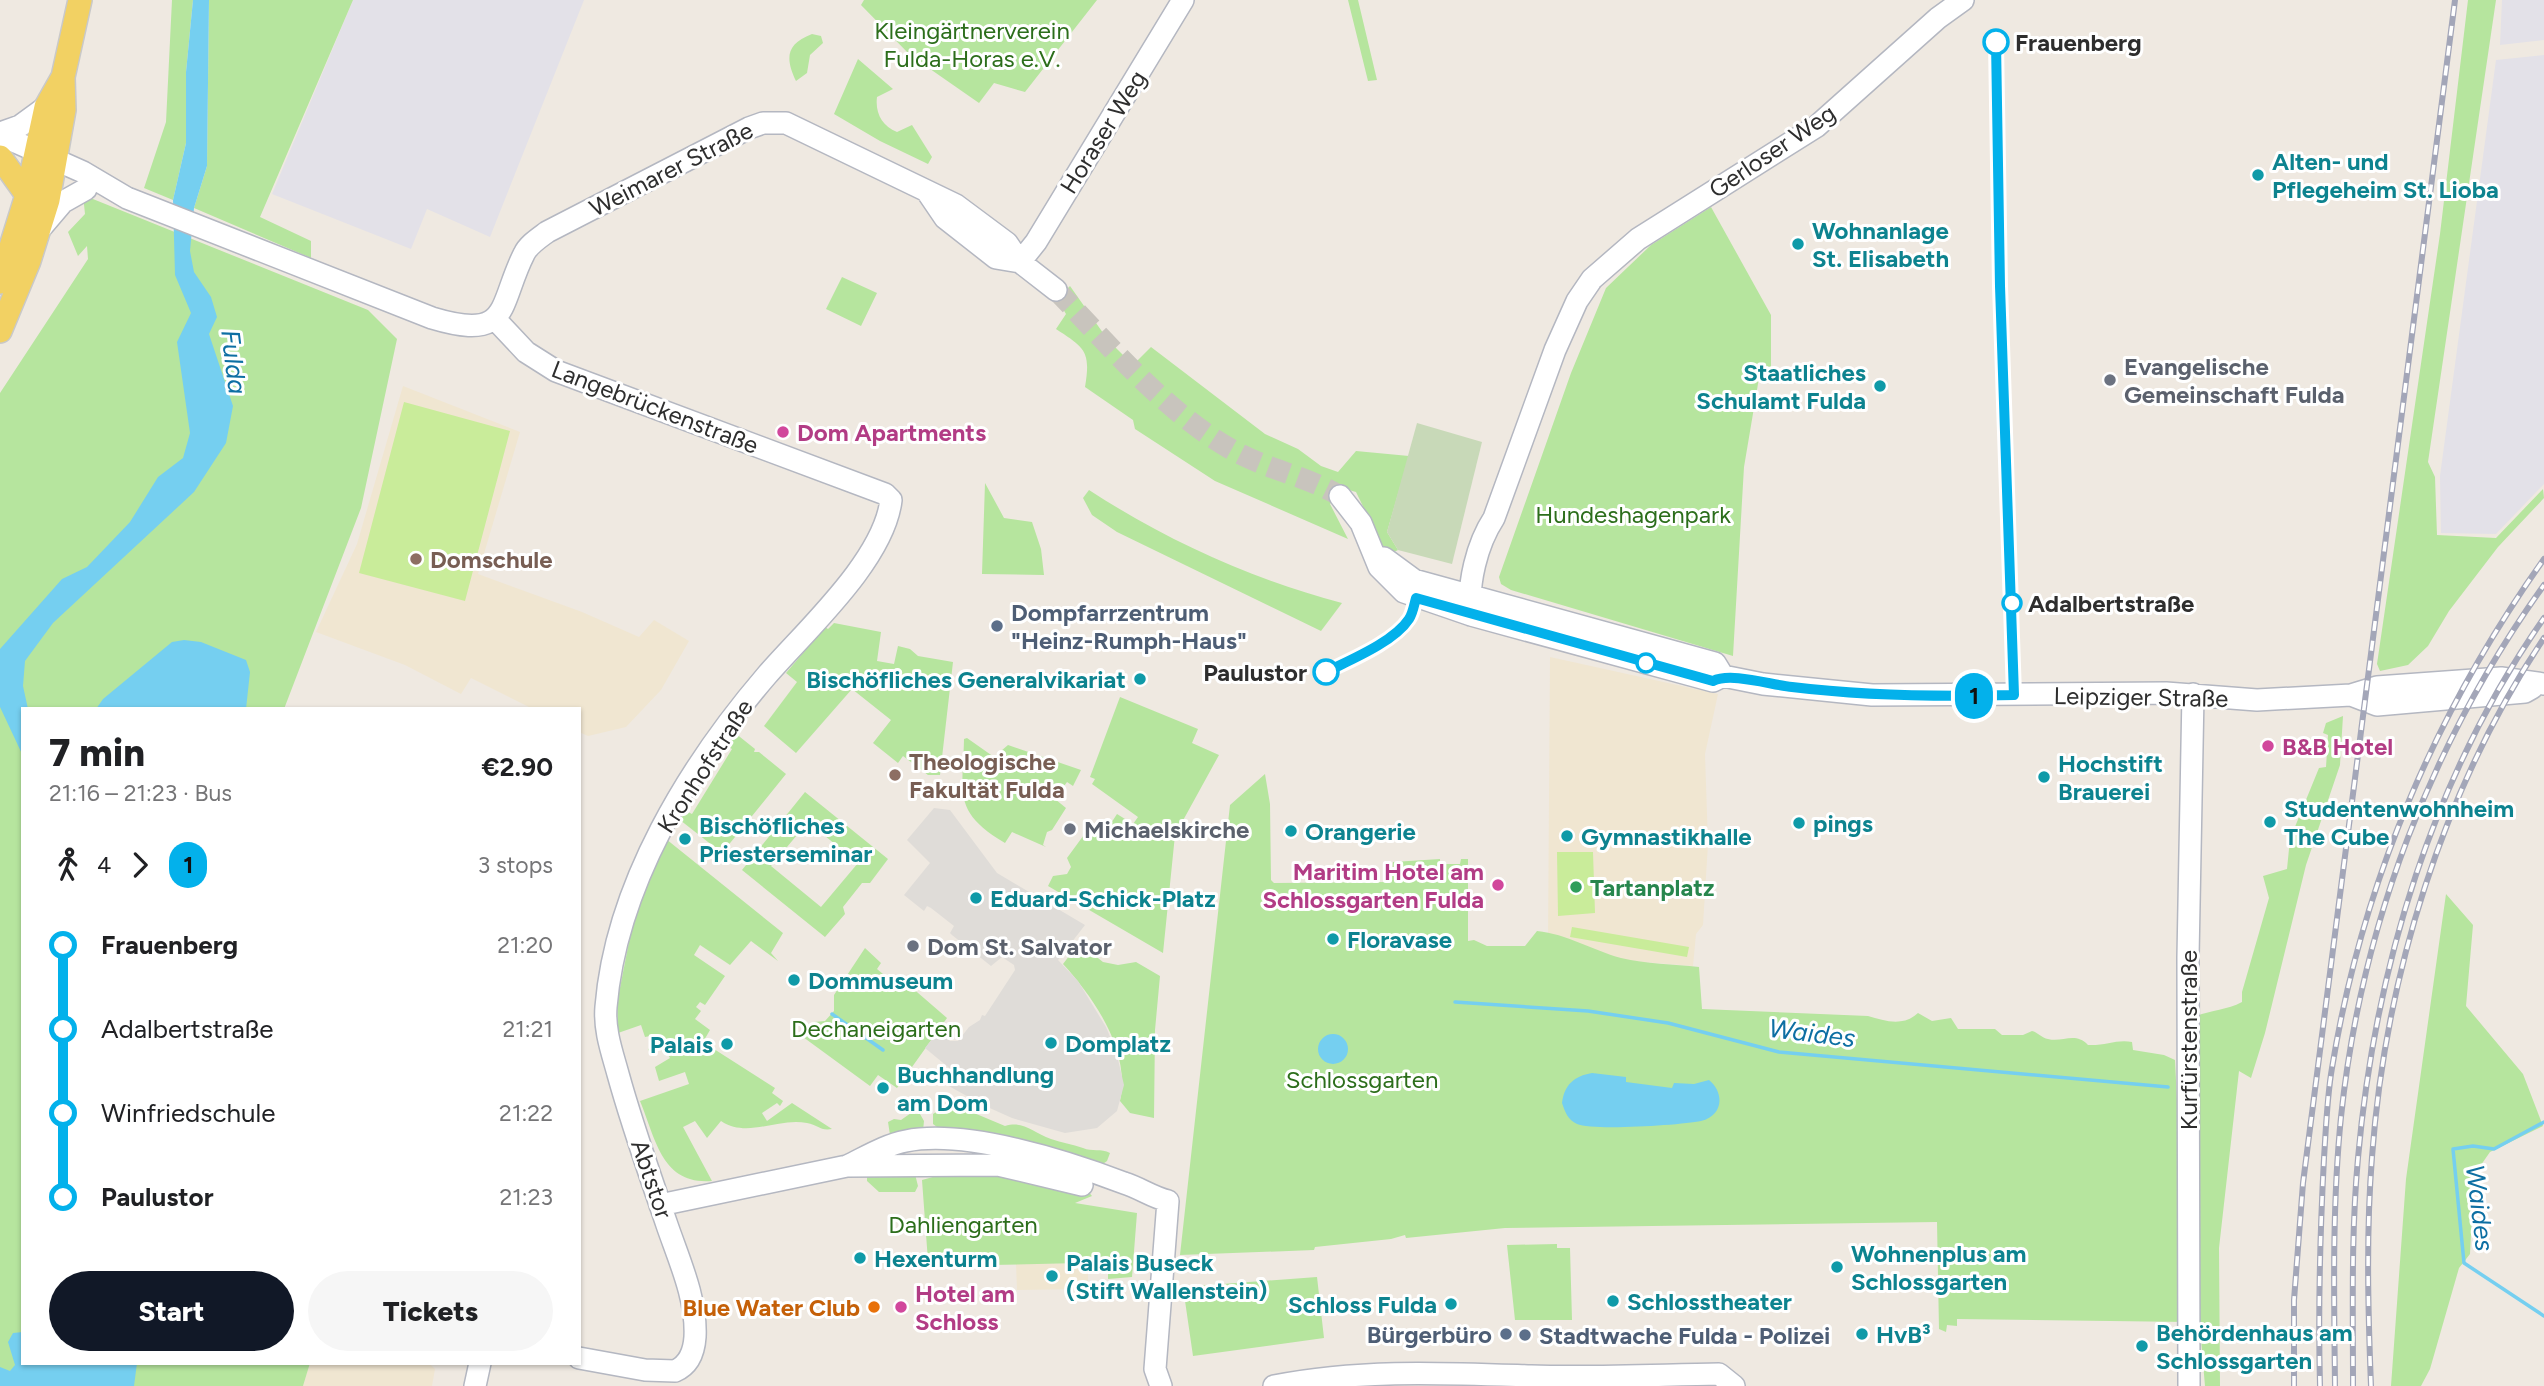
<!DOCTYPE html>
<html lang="en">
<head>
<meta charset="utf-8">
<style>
	body { margin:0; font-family:Figtree,sans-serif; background:#f6f6f6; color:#202124; height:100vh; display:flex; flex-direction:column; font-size:26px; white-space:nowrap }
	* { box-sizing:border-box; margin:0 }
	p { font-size:23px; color:#757577 }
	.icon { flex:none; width:38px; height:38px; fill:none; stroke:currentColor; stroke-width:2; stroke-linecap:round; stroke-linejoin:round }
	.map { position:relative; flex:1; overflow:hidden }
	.drawer { position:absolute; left:21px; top:707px; width:560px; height:658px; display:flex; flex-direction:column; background:#fff; border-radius:0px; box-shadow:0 2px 5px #0004 }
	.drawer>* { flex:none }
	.badge { padding:0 14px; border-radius:23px; font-size:24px; line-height:46px }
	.map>.badge { position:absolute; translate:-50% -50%; box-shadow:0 0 0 4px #fff }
	.legs { display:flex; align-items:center; gap:10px; height:77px; padding:0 28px; font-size:23px }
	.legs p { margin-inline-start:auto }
	.overview { display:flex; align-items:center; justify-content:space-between; height:119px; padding:0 28px }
	h1 { font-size:38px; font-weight:800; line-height:52px }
	.button { display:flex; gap:14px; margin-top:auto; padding:14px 28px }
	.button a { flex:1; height:80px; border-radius:42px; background:#111827; color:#fff; font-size:28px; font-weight:800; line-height:80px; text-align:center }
	.button a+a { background:#f6f6f6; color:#202124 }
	ul { padding:0 28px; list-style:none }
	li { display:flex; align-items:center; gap:24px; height:84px; font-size:26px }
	li i { display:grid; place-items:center; width:10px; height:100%; margin:0 9px; background:currentColor }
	li i::after { content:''; width:18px; height:18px; margin:-9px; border:5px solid; border-radius:50%; background:#fff }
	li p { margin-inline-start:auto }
	li:first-child i { background:linear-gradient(#0000 50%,currentColor 0) }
	li:last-child i { background:linear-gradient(currentColor 50%,#0000 0) }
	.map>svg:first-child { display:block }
	.industrial { fill:#e3e1e8 }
	.education { fill:#f0e6d1 }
	.green { fill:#b6e59e; fill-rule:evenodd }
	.cemetery { fill:#c8d9b8 }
	.pitch { fill:#c9ec9a }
	.plaza { fill:#dfdcd8 }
	.water { fill:#75cff0 }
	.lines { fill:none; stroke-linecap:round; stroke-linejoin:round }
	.stream { stroke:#75cff0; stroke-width:3.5 }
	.secondary-tunnel { stroke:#c8c4bd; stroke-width:21; stroke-dasharray:21 10; stroke-linecap:butt }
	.secondary-casing { stroke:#b4b7c1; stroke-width:24 }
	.primary-casing { stroke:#c9c9c9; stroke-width:26 }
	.secondary { stroke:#fff; stroke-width:21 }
	.primary { stroke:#f2d163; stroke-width:23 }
	.rail-casing { stroke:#a3a6b8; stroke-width:6 }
	.rail { stroke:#fff; stroke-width:3.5; stroke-dasharray:10; stroke-linecap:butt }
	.line-1-casing { stroke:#fff; stroke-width:16 }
	.line-1 { stroke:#03b1eb; stroke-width:10 }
	.stop-1-dot { fill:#fff; stroke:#03b1eb; stroke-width:3.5 }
	.culture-dot { fill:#0f9aa8; stroke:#fff; stroke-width:2.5 }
	.worship-dot { fill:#6b7280; stroke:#fff; stroke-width:2.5 }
	.hotel-dot { fill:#d1479c; stroke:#fff; stroke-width:2.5 }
	.education-dot { fill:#8d6e63; stroke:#fff; stroke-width:2.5 }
	.service-dot { fill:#5c6f8a; stroke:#fff; stroke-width:2.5 }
	.leisure-dot { fill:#2e9e5b; stroke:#fff; stroke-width:2.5 }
	.food-dot { fill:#e8710a; stroke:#fff; stroke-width:2.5 }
	.labels { text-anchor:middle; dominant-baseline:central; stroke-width:6; stroke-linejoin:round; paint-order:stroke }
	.park-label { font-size:24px; fill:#2c6e1b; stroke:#fff }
	.stop-label { font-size:24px; font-weight:bold; fill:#2e2e2e; stroke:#fff; text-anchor:start }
	.street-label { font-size:24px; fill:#2e2e2e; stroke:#fff }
	.culture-label { font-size:24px; font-weight:bold; fill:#0d838f; stroke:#fff; text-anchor:start }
	.worship-label { font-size:24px; font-weight:bold; fill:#5b616d; stroke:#fff; text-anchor:start }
	.hotel-label { font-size:24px; font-weight:bold; fill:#b23c85; stroke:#fff; text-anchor:start }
	.education-label { font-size:24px; font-weight:bold; fill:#785e54; stroke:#fff; text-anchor:start }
	.service-label { font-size:24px; font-weight:bold; fill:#4e5e75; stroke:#fff; text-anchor:start }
	.leisure-label { font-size:24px; font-weight:bold; fill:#27864d; stroke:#fff; text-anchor:start }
	.food-label { font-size:24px; font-weight:bold; fill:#c56008; stroke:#fff; text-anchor:end }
	.water-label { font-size:26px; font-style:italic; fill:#0d6fa3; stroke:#fff }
</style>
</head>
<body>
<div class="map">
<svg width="2544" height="1386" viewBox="0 0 2544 1386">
	<rect width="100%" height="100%" fill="#efe9e1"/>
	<path class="industrial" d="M353,0H584L490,237L427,209L411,249L272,194Z
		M2502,0H2544V40L2500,45Z
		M2544,55V484L2496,534L2441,533L2440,476L2496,60Z"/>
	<path class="education" d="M403,386L520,432L478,574L582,612L639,637L654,620L689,641L661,690L626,727L588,736L579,732V709H533L471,678L461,694L405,665L316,632L357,544Z
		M1550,657L1718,694L1705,754L1708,844L1703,925L1696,934L1693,966L1555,955L1548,942Z
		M1081,1263L1088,1266V1286L1082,1289L1017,1290L1016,1264Z
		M310,1363H429L435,1369L432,1386H303Z"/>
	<path class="green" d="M172,0H193L186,72V143L173,200L144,188L166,122Z
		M209,0H353L260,217L311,241V258L194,208L207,166Z
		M864,0H1097L1025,92L994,83L979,103L910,55L861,5Z
		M1348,0H1358L1377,80L1368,81Z
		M2468,0H2496L2428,462L2435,477L2437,535L2496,538L2543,489L2544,498L2498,547L2449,611L2428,646L2408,665L2380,671L2377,664L2440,234Z
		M812,34L821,36L823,43L810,55L807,73L796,81C785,58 786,44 812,34Z
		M858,59L893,89L877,97C875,113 882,126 897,132L912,125L932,157L928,164L880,141L834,114Z
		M83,195L368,310L397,339L361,508L284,709H23V1363H310L303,1386H0V393L88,259L87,246L78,256L68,232L85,214Z
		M1711,207L1771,315V367L1761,366L1744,467L1733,656L1511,590L1501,584L1499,577L1571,373L1606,288L1651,245Z
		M842,277L877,293L861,326L826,309Z
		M1070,286L1108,340L1133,365L1151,347L1265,434L1298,449L1321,466L1338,472L1356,451L1409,456L1387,532L1398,550L1390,554L1385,551L1356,492L1342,488L1330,504L1348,539L1215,481L1135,429L1133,420L1085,387C1091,351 1085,348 1056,329L1066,314L1057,299Z
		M985,483L1004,518L1032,522L1041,549L1044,575L982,574Z
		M1089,490C1166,540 1253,580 1342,603L1321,631L1117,532L1092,515L1083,498Z
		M834,623L881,632L877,661L894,664L898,646L910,649L918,656L953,662L940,775H928L903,756L898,763L873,743L891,720L852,689L796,753L764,726L797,682L786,673L825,627L828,629Z
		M1120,697L1198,729L1192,743L1219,755L1175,835L1163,953L1048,886L1053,876L1067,874L1071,867L1067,858L1089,828L1102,837L1117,814L1133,824L1138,817L1092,784L1095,779L1090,777Z
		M2343,716L2340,765L2306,865L2265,1033L2251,1078L2239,1071L2219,1248L2220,1386H2205L2199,1316L2196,1016C2212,1010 2227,1010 2242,1002V992L2269,898L2263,876L2287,869L2290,839L2319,768L2326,767L2328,735L2323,733L2326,723Z
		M735,733L755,749L754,752H759L786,774L722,853L680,820L686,811L692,814L732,749L727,746Z
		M967,738L994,757L1008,745L1081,770L1073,786L1067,782L1055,799L1066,808L1052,830L1047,832L1043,845L1046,847L1012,832L1005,843C952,811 963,794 964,739Z
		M1265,774L1270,804L1271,880L1274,883L1391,882L1393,862L1440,859V864H1460L1461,859H1468V941L1474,940L1487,946H1525L1537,931C1567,934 1592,950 1621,958C1646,964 1674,964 1699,967L1702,1009L1868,1016C1885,1021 1903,1027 1918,1013L1932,1021L1951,1018L1958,1029H1995L2002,1035H2023L2032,1031C2037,1032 2042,1038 2048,1039C2062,1043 2075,1031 2088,1045C2105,1046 2117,1039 2132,1042L2133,1050L2164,1055L2175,1060L2188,1322L1957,1319V1326L1947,1325L1946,1332L1939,1329L1937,1222L1505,1228L1406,1238L1405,1235L1391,1239L1315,1247L1314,1250L1180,1255L1230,805Z
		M805,792L888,859L870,883H862L843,907L845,914L825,937L742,870ZM808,822L858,863L821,907L771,866Z
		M666,839L783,933L771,953L778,961L751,941L730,965L700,945L694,955L725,976L705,1005L700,1002L696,1007L701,1011L695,1019L710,1030L703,1042L775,1088L772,1093L783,1101L780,1106L777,1103L762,1113L767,1121L792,1103L832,1129C820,1131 818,1125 807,1123C778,1117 748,1139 721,1121L707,1138L695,1121L683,1127L712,1181C662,1185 656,1140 640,1101L689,1084L685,1072L659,1081L655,1067L670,1058L663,1047L650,1054L648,1049L653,1047L650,1036L645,1037L641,1025L618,1033L617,1003L639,891Z
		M2446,894L2473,925L2466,1006L2523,1074L2543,1126L2490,1152L2474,1175L2470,1254L2459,1268L2430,1369L2421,1386H2391L2406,1179Z
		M1079,943L1103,962L1118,965L1136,962L1160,976L1155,1030L1154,1118L1130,1113L1120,1101C1131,1052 1095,999 1063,964Z
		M865,948L881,963L877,969L901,989L907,985L910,986L947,1018L897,1088L878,1075L870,1086L803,1037L814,1022L825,1021L834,1011V995Z
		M945,1106L974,1113L1005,1126C1024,1120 1033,1133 1051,1139C1062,1143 1072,1144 1083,1148C1092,1152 1101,1148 1110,1153L1107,1161L1093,1171L941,1130L933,1124V1114Z
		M911,1113L920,1114L924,1121L923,1131L890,1135L888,1122L894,1119L901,1120Z
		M951,1168L1086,1189L1092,1196L1075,1203L1137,1213L1132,1277L1108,1279V1262L1082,1266L1081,1263L991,1265L988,1262L928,1261L922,1180L940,1175Z
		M867,1171L915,1174L918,1186L915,1192H879L867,1181Z
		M1557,1244V1248H1570L1572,1320H1515L1507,1245Z
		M1317,1277L1324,1338L1193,1356L1183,1287Z"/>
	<path class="cemetery" d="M1417,423L1482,442L1452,564L1398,550L1387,532Z"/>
	<path class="pitch" d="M404,402L510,431L465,601L359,573Z
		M1557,852H1593L1595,913L1558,916Z
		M1572,927L1689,947L1687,957L1570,937Z"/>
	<path class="plaza" d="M934,808L950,810L997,873L1085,925L1058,960L1078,981L1106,1027L1116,1051L1124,1085L1117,1111L1097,1128L1065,1133L1012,1118L983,1105L947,1085L952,1077L959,1076L925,1048L939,1030L950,1041H958L969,1027L980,1020L982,1015L985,1016L1015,970L1014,965L1002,957L991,966L952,935L950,933L954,926L931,908L927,906L924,911L904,895L930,863L907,840Z"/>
	<path class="water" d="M193,0H209L207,166L194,208L190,251L194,272L211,297L217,317L209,334L233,406L226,443L194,492L53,623L25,661L23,686L28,709H23V756L0,707V649L62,579L87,567L130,522L158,477L183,458L190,433L177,342L191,313L175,275L173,200L186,143V72Z
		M184,640L201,642L246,660L250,672L246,709H96L103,699L172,642Z
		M1318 1049a15 15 0 1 1 30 0a15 15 0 1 1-30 0Z
		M1592,1073L1626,1077V1082L1672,1088L1674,1083L1694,1084L1709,1080C1725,1093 1723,1116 1701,1121C1682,1125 1593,1131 1577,1124C1568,1120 1565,1112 1562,1103C1564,1085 1574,1076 1592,1073Z
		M23,1332V1363H137L134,1386H0V1367L10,1371L15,1365L8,1342L13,1333Z"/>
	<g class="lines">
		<path class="stream" d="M1455,1002L1588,1011L1668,1023L1779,1052L2168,1087
			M832,1014L883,1050
			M2544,1122L2494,1149L2473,1146L2453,1149L2464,1263L2544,1316"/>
		<path class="secondary-tunnel" d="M1056,290C1109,345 1169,416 1236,452C1270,470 1308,477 1340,496"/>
		<g class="secondary-casing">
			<path id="secondary" d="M0,133L20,126L46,107
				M0,135L83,172L127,198L432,318C512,342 498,305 524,254C528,245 539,238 547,232L749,128L763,123H786L956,205L1007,243L1020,262L1056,290
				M928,193L945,218L996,258L1020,262
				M40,229L63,202L86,189
				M1020,262L1036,242L1183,0
				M495,319L526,352L556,371L885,494L891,500C884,560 806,630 767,675C689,766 616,885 606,1007C604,1030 612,1052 618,1074C632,1125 650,1175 667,1225C679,1260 697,1299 695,1337C694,1352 689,1365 675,1371L645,1370L579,1358
				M1340,496L1361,523L1379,567L1404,592L1471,615L1713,681L1723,676L1763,684L1872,695L2166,693L2257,700L2351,695L2377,687L2501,678L2544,684
				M1384,558L1414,580L1715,663L1723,676
				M1471,615C1467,584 1477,544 1494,518L1555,350L1577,301L1592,279L1638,239L1817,126L1938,18L1963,0
				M2351,695L2377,705L2525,692L2532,688
				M847,1166C866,1157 885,1145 906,1141C966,1129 1066,1161 1124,1183C1140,1188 1152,1197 1168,1201L1155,1369L1161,1386
				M660,1205L847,1166L998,1165L1082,1185
				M475,1386L480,1363
				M1274,1386C1360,1369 1443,1373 1531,1376C1593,1378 1656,1375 1719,1374L1734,1386
				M2189,1386L2188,957L2193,694"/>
		</g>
		<g class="primary-casing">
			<path id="primary" d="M0,157L27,195
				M0,282L27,195L46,107L63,77
				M0,331L29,261L48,200L64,110L63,77L80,0"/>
		</g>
		<use href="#secondary" class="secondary"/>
		<use href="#primary" class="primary"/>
		<g class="rail-casing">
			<path id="rail" d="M2294,1386V1300L2303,1183L2455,0
				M2320,1386C2318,1310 2320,1234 2324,1158C2326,1128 2327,1097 2332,1068C2362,883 2436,711 2544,559
				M2335,1386C2334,1296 2332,1206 2341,1117C2361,925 2432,741 2544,585
				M2353,1386C2353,1310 2351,1234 2358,1158C2375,967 2433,776 2544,618
				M2371,1386C2368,1310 2366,1233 2372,1157C2385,977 2443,789 2544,638"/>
		</g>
		<use href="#rail" class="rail"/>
	</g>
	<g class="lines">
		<g class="line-1-casing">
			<path id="line-1" d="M1326,672C1350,660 1394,642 1409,619C1413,613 1414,605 1416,598L1713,681C1731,672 1771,685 1792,687C1866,696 1940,697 2014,695L2000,286L1996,42"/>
		</g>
		<use href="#line-1" class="line-1"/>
	</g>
	<g class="stop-1-dot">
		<circle cx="1996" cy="42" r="12"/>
		<circle cx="2012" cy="603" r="9"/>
		<circle cx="1646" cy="663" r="9"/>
		<circle cx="1326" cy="672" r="12"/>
	</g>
	<g class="culture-dot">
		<circle cx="2258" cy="175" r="7"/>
		<circle cx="1798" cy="244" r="7"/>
		<circle cx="1880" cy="386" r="7"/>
		<circle cx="1140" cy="679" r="7"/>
		<circle cx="2044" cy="777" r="7"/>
		<circle cx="2270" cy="822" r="7"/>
		<circle cx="1799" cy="823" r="7"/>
		<circle cx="1291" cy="831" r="7"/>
		<circle cx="1567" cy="836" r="7"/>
		<circle cx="685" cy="839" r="7"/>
		<circle cx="976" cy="898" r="7"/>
		<circle cx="1333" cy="939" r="7"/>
		<circle cx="794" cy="980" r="7"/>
		<circle cx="1051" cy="1043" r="7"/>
		<circle cx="727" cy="1044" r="7"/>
		<circle cx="883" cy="1088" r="7"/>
		<circle cx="860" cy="1258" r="7"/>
		<circle cx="1837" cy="1267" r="7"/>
		<circle cx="1052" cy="1276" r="7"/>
		<circle cx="1613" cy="1301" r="7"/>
		<circle cx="1451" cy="1304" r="7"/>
		<circle cx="1862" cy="1334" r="7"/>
		<circle cx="2142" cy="1346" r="7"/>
	</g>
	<g class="worship-dot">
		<circle cx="2110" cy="380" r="7"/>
		<circle cx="1070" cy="829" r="7"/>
		<circle cx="913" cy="946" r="7"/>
	</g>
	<g class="hotel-dot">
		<circle cx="783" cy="432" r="7"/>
		<circle cx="2268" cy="746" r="7"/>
		<circle cx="1498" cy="885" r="7"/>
		<circle cx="901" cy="1307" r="7"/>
	</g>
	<g class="education-dot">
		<circle cx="416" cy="559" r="7"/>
		<circle cx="895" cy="775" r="7"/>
	</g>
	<g class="service-dot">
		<circle cx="997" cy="626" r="7"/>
		<circle cx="1506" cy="1334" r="7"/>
		<circle cx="1525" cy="1335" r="7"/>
	</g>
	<circle class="leisure-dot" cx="1576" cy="887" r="7"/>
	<circle class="food-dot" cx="874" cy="1307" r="7"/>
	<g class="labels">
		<g class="park-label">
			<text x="972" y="30">Kleingärtnerverein<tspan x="972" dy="28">Fulda-Horas e.V.</tspan></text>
			<text x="1633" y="514">Hundeshagenpark</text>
			<text x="876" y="1028">Dechaneigarten</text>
			<text x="1362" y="1079">Schlossgarten</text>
			<text x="963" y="1224">Dahliengarten</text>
		</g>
		<g class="stop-label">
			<text x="2015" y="42">Frauenberg</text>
			<text x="2028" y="603">Adalbertstraße</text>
			<text x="1307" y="672" text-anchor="end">Paulustor</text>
		</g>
		<g class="street-label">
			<text transform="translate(1103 132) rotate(-58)">Horaser Weg</text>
			<text transform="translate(1772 151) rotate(-34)">Gerloser Weg</text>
			<text transform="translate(671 169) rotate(-27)">Weimarer Straße</text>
			<text transform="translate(655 407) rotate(21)">Langebrückenstraße</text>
			<text transform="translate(2141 697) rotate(1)">Leipziger Straße</text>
			<text transform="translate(705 766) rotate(-57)">Kronhofstraße</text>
			<text transform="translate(2188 1040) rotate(-90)">Kurfürstenstraße</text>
			<text transform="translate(652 1179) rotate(71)">Abtstor</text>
		</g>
		<g class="culture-label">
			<text x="2272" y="161">Alten- und<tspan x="2272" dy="28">Pflegeheim St. Lioba</tspan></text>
			<text x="1812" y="230">Wohnanlage<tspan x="1812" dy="28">St. Elisabeth</tspan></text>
			<text x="1866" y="372" text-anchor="end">Staatliches<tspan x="1866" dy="28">Schulamt Fulda</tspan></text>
			<text x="1126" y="679" text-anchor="end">Bischöfliches Generalvikariat</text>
			<text x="2058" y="763">Hochstift<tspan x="2058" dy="28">Brauerei</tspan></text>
			<text x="2284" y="808">Studentenwohnheim<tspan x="2284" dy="28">The Cube</tspan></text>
			<text x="1813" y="823">pings</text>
			<text x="699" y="825">Bischöfliches<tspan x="699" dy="28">Priesterseminar</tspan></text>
			<text x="1305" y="831">Orangerie</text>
			<text x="1581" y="836">Gymnastikhalle</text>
			<text x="990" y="898">Eduard-Schick-Platz</text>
			<text x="1347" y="939">Floravase</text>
			<text x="808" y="980">Dommuseum</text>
			<text x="1065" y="1043">Domplatz</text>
			<text x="713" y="1044" text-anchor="end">Palais</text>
			<text x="897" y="1074">Buchhandlung<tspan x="897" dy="28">am Dom</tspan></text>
			<text x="1851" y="1253">Wohnenplus am<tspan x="1851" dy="28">Schlossgarten</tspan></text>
			<text x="874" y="1258">Hexenturm</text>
			<text x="1066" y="1262">Palais Buseck<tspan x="1066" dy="28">(Stift Wallenstein)</tspan></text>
			<text x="1627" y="1301">Schlosstheater</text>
			<text x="1437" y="1304" text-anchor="end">Schloss Fulda</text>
			<text x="2156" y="1332">Behördenhaus am<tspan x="2156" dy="28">Schlossgarten</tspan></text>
			<text x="1876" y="1334">HvB³</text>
		</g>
		<g class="worship-label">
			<text x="2124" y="366">Evangelische<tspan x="2124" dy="28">Gemeinschaft Fulda</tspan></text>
			<text x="1084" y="829">Michaelskirche</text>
			<text x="927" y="946">Dom St. Salvator</text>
		</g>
		<g class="hotel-label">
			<text x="797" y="432">Dom Apartments</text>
			<text x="2282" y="746">B&amp;B Hotel</text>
			<text x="1484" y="871" text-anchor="end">Maritim Hotel am<tspan x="1484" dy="28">Schlossgarten Fulda</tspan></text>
			<text x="915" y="1293">Hotel am<tspan x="915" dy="28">Schloss</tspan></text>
		</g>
		<g class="education-label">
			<text x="430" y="559">Domschule</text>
			<text x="909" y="761">Theologische<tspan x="909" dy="28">Fakultät Fulda</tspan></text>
		</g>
		<g class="service-label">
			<text x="1011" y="612">Dompfarrzentrum<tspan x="1011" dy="28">"Heinz-Rumph-Haus"</tspan></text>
			<text x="1492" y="1334" text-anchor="end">Bürgerbüro</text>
			<text x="1539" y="1335">Stadtwache Fulda - Polizei</text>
		</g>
		<g class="leisure-label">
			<text x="1590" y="887">Tartanplatz</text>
		</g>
		<g class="food-label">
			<text x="860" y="1307">Blue Water Club</text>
		</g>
		<g class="water-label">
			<text transform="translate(234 362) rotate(83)">Fulda</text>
			<text transform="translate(1812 1033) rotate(7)">Waides</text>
			<text transform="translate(2480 1208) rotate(83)">Waides</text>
		</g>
	</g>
</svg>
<b class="badge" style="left:1974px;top:696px;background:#03b1eb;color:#111">1</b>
<section class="drawer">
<div class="overview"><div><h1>7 min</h1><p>21:16 – 21:23 · Bus</p></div><b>€2.90</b></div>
<div class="legs"><svg class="icon" aria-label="walk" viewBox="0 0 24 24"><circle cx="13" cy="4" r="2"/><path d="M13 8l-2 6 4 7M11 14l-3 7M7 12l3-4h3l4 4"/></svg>4<svg class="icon" aria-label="forward" viewBox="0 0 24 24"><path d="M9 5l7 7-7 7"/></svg><b class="badge" style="background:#03b1eb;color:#111">1</b><p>3 stops</p></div>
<ul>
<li><i style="color:#03b1eb"></i><b>Frauenberg</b><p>21:20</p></li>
<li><i style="color:#03b1eb"></i><span>Adalbertstraße</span><p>21:21</p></li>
<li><i style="color:#03b1eb"></i><span>Winfriedschule</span><p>21:22</p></li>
<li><i style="color:#03b1eb"></i><b>Paulustor</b><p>21:23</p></li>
</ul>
<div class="button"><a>Start</a><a>Tickets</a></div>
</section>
</div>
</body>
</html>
